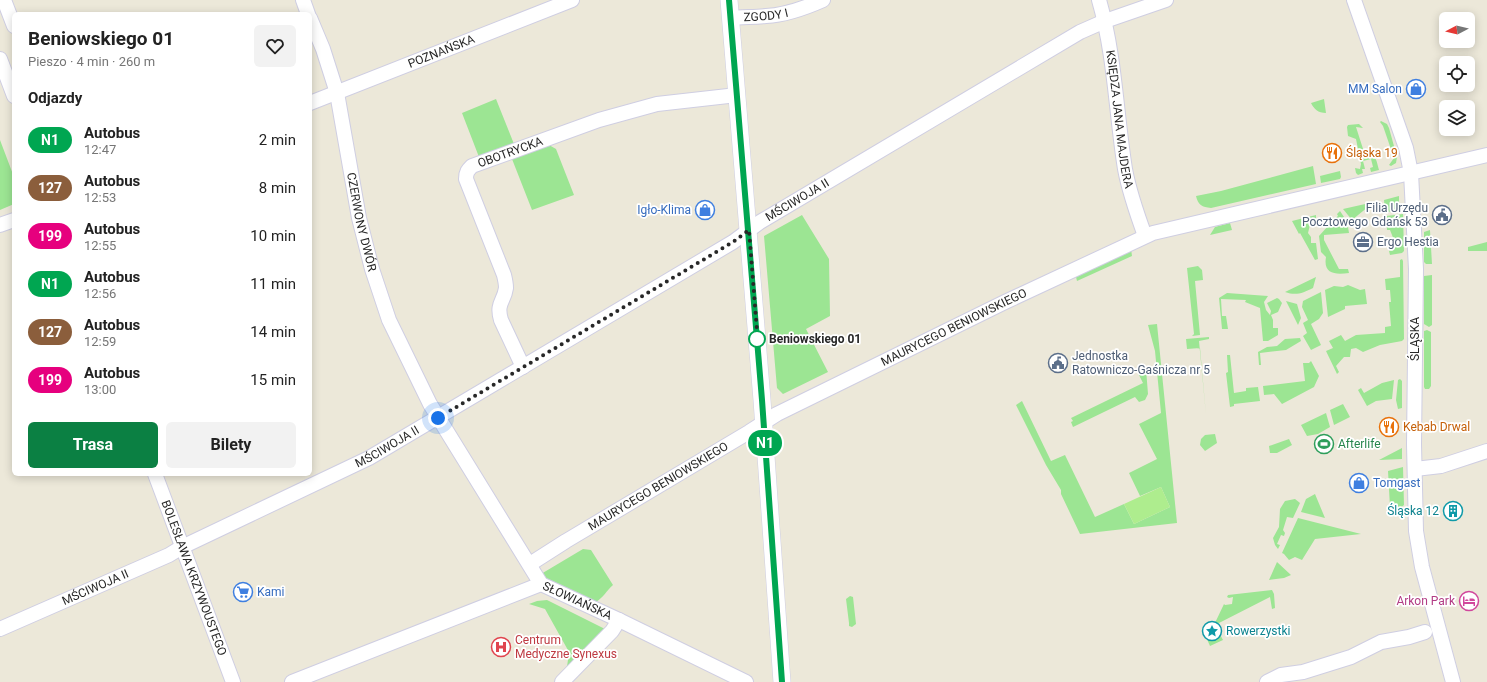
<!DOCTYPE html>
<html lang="pl">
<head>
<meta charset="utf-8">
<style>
	body { margin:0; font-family:Roboto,sans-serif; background:#f2f2f2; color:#222; height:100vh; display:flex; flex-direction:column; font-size:15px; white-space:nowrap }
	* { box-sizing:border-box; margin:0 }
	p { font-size:13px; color:#767676 }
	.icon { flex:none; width:22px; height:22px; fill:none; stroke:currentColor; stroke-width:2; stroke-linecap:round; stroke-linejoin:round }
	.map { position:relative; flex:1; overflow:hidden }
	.details { position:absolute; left:12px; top:12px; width:300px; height:464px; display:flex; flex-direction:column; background:#fff; border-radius:6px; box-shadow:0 2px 10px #0003 }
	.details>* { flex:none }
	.badge { padding:0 8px; border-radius:13px; font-size:14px; line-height:26px }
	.needle { width:26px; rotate:263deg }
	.buttons { position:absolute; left:1439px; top:12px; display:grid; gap:8px }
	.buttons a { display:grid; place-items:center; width:36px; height:36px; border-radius:6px; background:#fff; box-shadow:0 2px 10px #0003; font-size:20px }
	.you { position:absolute; width:20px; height:20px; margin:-10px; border:3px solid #fff; border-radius:50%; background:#1a73e8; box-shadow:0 0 0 6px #1a73e833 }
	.map>.badge { position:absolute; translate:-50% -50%; box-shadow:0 0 0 2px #fff }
	h2 { padding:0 16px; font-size:15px; line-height:36px }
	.round { display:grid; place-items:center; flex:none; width:42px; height:42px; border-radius:6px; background:#f2f2f2 }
	.headline { display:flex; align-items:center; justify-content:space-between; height:68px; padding:0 16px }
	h1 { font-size:19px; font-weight:700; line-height:30px }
	.button { display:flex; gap:8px; margin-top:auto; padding:8px 16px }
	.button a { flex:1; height:46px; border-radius:6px; background:#0b8043; color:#fff; font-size:16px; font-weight:700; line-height:46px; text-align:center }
	.button a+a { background:#f2f2f2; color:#222 }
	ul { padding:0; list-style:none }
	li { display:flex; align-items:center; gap:12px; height:48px; padding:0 16px }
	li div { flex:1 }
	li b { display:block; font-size:15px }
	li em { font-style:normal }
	li .badge { min-width:44px; font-weight:700; text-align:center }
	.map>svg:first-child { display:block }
	.green { fill:#9ce593 }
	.pitch { fill:#aeed8e }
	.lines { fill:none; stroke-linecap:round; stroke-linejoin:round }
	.minor-casing { stroke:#cfcee2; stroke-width:16 }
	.tertiary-casing { stroke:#cfcee2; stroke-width:18 }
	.minor { stroke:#fff; stroke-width:14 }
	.tertiary { stroke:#fff; stroke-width:17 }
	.line-casing { stroke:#fff; stroke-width:9 }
	.line { stroke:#00a651; stroke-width:6 }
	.walk { stroke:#282828; stroke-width:4; stroke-dasharray:0 7.2 }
	.stop-dot { fill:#fff; stroke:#00a651; stroke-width:2 }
	.labels { text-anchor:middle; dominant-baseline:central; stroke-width:3.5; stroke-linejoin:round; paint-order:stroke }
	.street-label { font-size:12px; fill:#282828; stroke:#fff }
	.shop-label { font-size:12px; fill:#366cbe; stroke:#fff; text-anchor:end }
	.food-label { font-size:12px; fill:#c56008; stroke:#fff; text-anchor:start }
	.service-label { font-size:12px; fill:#4e5e75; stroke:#fff; text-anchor:start }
	.stop-label { font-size:12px; font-weight:bold; fill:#282828; stroke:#fff; text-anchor:start }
	.leisure-label { font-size:12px; fill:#27864d; stroke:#fff; text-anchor:start }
	.culture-label { font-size:12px; fill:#0d838f; stroke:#fff; text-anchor:end }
	.hotel-label { font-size:12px; fill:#b23c85; stroke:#fff; text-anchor:end }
	.health-label { font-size:12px; fill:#be3a42; stroke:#fff; text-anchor:start }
</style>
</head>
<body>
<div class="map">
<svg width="1487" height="682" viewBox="0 0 1487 682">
	<rect width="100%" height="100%" fill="#ece8d9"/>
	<path class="green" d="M496,99L514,144L479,157L462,113Z
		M1324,99L1326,113C1318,113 1314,109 1311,103Z
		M1381,121L1387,124L1389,128L1397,157L1396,163L1391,166L1389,165L1394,158L1383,126L1380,122Z
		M1359,124L1363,128L1356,127L1364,152C1376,155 1376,158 1379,170L1371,172L1370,168L1373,167L1371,159L1363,161L1365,169H1362L1363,173L1358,175L1356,173L1355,168L1360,169L1361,164L1356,139L1348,136L1347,127L1348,125Z
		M0,140L14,177V204L0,210Z
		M549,145L556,149L574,195L532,210L512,159Z
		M1313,166L1316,184L1211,208C1202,207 1198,205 1196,196L1221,191Z
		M1340,171L1341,177L1340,179L1321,183L1320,176Z
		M1399,196V211L1385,212L1384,200Z
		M1374,202L1352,220L1343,209Z
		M1340,211L1348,223L1332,221L1338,216L1337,214Z
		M1403,214L1404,251L1402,253L1390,255L1389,251L1396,245L1390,230H1387L1386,216Z
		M802,215L829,259L830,316L806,329L828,372L783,394L777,388L764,236Z
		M1316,215V225H1310L1308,233L1311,237V243H1316L1318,259L1315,260L1300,233L1299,234L1292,221Z
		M1230,223L1232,230L1210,235L1215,227Z
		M1328,226L1348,227L1349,233L1324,235V240L1339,269H1348L1349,273C1335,275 1323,274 1326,257L1321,252L1319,236Z
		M1430,230L1432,264H1426L1424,262V232Z
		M1487,242V251H1468V247Z
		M1131,249L1132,256L1077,281L1076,277L1079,274Z
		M1402,259L1403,261L1404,339L1402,341L1380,345L1363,352L1356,348L1351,349L1350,357H1344L1336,366L1339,372L1337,374L1326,351L1333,348L1329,341L1341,335L1345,341L1356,335L1385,333V327L1391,326L1389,302H1391L1390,290H1386L1385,279L1400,277V260Z
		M1198,266L1202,270L1203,280L1195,281L1200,335L1192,336L1194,334L1187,268Z
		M1432,275V325L1429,327L1424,324V276Z
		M1316,277L1313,288C1303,293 1296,296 1285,292Z
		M1348,285L1360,290L1365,289L1367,304L1345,306V309L1328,317L1325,290L1334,286L1343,287Z
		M1321,292L1323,313L1319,319L1311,324L1321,345L1311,350L1303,336L1307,333L1303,323L1308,320L1302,307L1303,301Z
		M1227,293L1268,296L1264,302L1266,310L1270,315L1271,311L1267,303L1277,298L1279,299L1282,303L1278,312L1271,315L1273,320V328H1278V335L1268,341H1263L1260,308L1245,302L1246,300L1221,299L1222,316H1226L1228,329H1222L1219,298Z
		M1286,301L1297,304L1301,318L1298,325Z
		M1157,324L1177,523L1080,534L1061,494V490L1046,465L1016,405L1022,401L1051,461L1065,455L1095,517L1124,504L1134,524L1170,507L1161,487L1140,496L1129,473L1157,459L1139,424L1161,413L1155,351L1148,325Z
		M1427,330L1431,332V386L1429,389H1425L1424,387V331Z
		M1209,337V339L1199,341L1206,415L1200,348L1187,349L1186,339Z
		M1300,338L1301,341L1286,350L1260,353L1261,365H1259L1258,352L1267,347L1277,346L1285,339Z
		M1227,355H1230L1234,393L1246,391V388L1258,387L1260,401L1234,404V406L1230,407L1226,373L1228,372Z
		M1311,361L1319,376L1314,387L1282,404L1274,394L1264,395L1263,386L1305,381L1303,363H1309Z
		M1146,369L1148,394L1145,400L1139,402L1135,397L1073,427L1071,422L1073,421L1071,418L1143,383L1138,373Z
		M1400,379L1402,381V408L1398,409L1396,400L1398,380Z
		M1394,380L1392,399L1376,401L1367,406L1358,390L1361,388L1364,393L1382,383Z
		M1343,404L1350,417L1334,425L1330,410Z
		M1326,413L1330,427L1318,434L1307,436L1301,425Z
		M1215,434L1217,443L1205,451L1200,445L1201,439L1205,435Z
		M1289,439L1292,445L1277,453H1270L1269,446Z
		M1402,448V459L1379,460Z
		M1403,467L1404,505L1393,514L1390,507L1388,471Z
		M1315,494L1325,518L1301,512L1306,499Z
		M1295,499L1300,503L1293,518L1287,517L1283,530L1285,533L1284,536L1281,535L1277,544L1280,545L1278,549L1275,545L1273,538L1279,527L1280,509L1285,501Z
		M1298,518L1361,534L1315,539L1302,560L1295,557L1289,560L1284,554L1282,553Z
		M583,549L591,550L613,585C607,590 603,598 596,602L544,579L541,574Z
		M1277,562L1291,575L1284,578L1269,580Z
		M1272,590L1274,594L1275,608L1272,609L1270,597L1217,624V629L1223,640L1210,646L1206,637V629L1214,625L1224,604L1225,605L1232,604L1233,597L1229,598L1227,597L1228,595Z
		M850,596L853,597L856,624L852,627L849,626V623L846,599Z
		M547,600L605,629L568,668L567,667L569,652L545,609L529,604L537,601Z"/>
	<path class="pitch" d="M1161,487L1170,507L1134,524L1124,504Z"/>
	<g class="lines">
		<g class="minor-casing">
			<g id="minor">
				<path d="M4,0L14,26"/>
				<path d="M303,0L308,14"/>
				<path id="s1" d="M1099,0C1115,55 1116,113 1125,169C1129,191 1137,214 1145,236"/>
				<path d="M1354,0L1406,148L1411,173L1416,269L1414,444L1416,531L1422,567L1453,682"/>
				<path id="s2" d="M310,18L323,49L337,93L359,218L372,269L389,320L430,404L541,584L619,620L746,682"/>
				<path id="s3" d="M731,18C742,17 754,17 766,16C786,15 805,8 823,0"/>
				<path d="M0,59L14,96"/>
				<path id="s4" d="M310,103L572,0"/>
				<path d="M0,225L14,220"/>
				<path id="s5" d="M523,367L501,320C496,303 504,302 506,288C506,284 505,279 504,275L466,179C466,172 468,170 472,166L599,120L657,104L737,95"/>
				<path d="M1415,469L1441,466L1487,451"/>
				<path id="s6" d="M155,474L233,682"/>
				<path id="s7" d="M530,564L566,541L749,432L777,414L1005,302L1153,233L1487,155"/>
				<path id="s8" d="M0,629L169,555L182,547L369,458L733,242L760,222L1080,32L1105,21L1166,0"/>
				<path d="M292,682L541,584"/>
				<path d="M562,682L612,631L619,620"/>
				<path d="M1267,682L1281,675L1303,672L1351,657L1381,642L1409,637L1425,632"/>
			</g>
		</g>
		<g class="tertiary-casing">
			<path id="tertiary" d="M729,0L762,400L782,682"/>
		</g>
		<use href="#minor" class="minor"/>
		<use href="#tertiary" class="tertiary"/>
	</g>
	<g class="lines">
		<g class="line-casing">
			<path id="line" d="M729,0L762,400L782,682"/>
		</g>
		<use href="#line" class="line"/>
		<path class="walk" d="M438,418L733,242L749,230L758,344L757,339"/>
	</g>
	<defs>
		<g id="shop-ring" transform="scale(1)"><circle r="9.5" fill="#fff" stroke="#3f7fe0" stroke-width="1.5"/><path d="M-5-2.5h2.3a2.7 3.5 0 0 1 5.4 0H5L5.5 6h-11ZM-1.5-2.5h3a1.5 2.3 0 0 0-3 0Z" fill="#3f7fe0"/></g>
		<g id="restaurant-ring" transform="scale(1)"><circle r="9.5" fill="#fff" stroke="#e8710a" stroke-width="1.5"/><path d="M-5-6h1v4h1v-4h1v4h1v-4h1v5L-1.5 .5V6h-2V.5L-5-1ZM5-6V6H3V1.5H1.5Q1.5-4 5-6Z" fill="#e8710a"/></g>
		<g id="civic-ring" transform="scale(1)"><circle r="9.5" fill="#fff" stroke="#5c6f8a" stroke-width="1.5"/><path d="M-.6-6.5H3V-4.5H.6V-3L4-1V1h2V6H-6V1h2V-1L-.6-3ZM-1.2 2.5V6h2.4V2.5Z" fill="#5c6f8a"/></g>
		<g id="office-ring" transform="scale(1)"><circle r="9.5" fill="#fff" stroke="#5c6f8a" stroke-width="1.5"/><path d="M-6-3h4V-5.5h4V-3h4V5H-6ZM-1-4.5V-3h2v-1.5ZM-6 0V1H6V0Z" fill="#5c6f8a"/></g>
		<g id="stadium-ring" transform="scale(1)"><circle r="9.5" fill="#fff" stroke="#2e9e5b" stroke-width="1.5"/><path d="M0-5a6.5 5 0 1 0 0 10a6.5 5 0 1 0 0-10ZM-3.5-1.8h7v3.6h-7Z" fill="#2e9e5b"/></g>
		<g id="building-ring" transform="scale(1)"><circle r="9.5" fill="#fff" stroke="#0f9aa8" stroke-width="1.5"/><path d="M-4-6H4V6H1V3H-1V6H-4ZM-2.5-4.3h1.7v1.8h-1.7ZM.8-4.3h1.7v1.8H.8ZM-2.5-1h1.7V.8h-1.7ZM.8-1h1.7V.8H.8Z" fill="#0f9aa8"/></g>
		<g id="supermarket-ring" transform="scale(1)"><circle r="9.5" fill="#fff" stroke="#3f7fe0" stroke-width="1.5"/><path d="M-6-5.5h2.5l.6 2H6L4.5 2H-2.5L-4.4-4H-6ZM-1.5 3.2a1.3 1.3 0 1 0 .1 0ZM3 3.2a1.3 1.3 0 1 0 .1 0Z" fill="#3f7fe0"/></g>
		<g id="hotel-ring" transform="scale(1)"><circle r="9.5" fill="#fff" stroke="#d1479c" stroke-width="1.5"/><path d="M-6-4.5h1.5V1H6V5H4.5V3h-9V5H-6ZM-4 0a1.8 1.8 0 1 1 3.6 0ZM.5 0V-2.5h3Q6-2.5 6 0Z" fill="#d1479c"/></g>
		<g id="sight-ring" transform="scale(1)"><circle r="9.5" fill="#fff" stroke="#0f9aa8" stroke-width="1.5"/><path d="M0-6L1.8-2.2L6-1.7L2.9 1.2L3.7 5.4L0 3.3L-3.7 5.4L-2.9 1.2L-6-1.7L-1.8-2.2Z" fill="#0f9aa8"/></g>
		<g id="hospital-ring" transform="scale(1)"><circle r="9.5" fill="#fff" stroke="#e0444e" stroke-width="1.5"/><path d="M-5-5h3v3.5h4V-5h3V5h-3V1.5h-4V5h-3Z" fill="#e0444e"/></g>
	</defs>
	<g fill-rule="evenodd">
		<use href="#shop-ring" x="1416" y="89"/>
		<use href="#restaurant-ring" x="1332" y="153"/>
		<use href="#shop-ring" x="705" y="210"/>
		<use href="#civic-ring" x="1442" y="215"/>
		<use href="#office-ring" x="1363" y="242"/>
		<use href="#civic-ring" x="1058" y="363"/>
		<use href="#restaurant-ring" x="1389" y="427"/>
		<use href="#stadium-ring" x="1324" y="444"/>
		<use href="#shop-ring" x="1359" y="483"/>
		<use href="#building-ring" x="1453" y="511"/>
		<use href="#supermarket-ring" x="243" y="592"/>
		<use href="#hotel-ring" x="1469" y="601"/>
		<use href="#sight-ring" x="1212" y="631"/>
		<use href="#hospital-ring" x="501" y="647"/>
	</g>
	<circle class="stop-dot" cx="757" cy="339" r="8"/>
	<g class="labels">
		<g class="street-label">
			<text stroke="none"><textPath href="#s3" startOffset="35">ZGODY I</textPath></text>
			<text stroke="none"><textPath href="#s4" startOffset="141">POZNAŃSKA</textPath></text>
			<text stroke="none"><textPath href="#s1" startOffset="121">KSIĘDZA JANA MAJDERA</textPath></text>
			<text stroke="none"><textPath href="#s5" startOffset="257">OBOTRYCKA</textPath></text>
			<text stroke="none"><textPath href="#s8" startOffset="907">MŚCIWOJA II</textPath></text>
			<text stroke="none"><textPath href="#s2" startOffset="211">CZERWONY DWÓR</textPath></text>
			<text stroke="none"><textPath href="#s7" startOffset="486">MAURYCEGO BENIOWSKIEGO</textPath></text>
			<text transform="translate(1415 339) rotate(-90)">ŚLĄSKA</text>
			<text stroke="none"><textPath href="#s8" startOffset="428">MŚCIWOJA II</textPath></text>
			<text stroke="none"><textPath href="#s7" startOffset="150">MAURYCEGO BENIOWSKIEGO</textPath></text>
			<text stroke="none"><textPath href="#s6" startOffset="111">BOLESŁAWA KRZYWOUSTEGO</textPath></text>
			<text stroke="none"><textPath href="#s8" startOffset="104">MŚCIWOJA II</textPath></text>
			<text stroke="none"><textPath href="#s2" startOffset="658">SŁOWIAŃSKA</textPath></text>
		</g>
		<g class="shop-label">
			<text x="1402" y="89">MM Salon</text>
			<text x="691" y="210">Igło-Klima</text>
			<text x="1373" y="483" text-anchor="start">Tomgast</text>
			<text x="257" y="592" text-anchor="start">Kami</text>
		</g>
		<g class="food-label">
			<text x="1346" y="153">Śląska 19</text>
			<text x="1403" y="427">Kebab Drwal</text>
		</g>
		<g class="service-label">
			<text x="1428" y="208" text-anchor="end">Filia Urzędu<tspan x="1428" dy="14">Pocztowego Gdańsk 53</tspan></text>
			<text x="1377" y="242">Ergo Hestia</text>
			<text x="1072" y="356">Jednostka<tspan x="1072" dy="14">Ratowniczo-Gaśnicza nr 5</tspan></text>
		</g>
		<g class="stop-label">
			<text x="769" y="339">Beniowskiego 01</text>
		</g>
		<g class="leisure-label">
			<text x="1338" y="444">Afterlife</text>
		</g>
		<g class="culture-label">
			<text x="1439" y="511">Śląska 12</text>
			<text x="1226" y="631" text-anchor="start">Rowerzystki</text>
		</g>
		<g class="hotel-label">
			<text x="1455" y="601">Arkon Park</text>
		</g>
		<g class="health-label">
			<text x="515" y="640">Centrum<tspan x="515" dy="14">Medyczne Synexus</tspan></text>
		</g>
	</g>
</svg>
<div class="buttons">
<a><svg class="needle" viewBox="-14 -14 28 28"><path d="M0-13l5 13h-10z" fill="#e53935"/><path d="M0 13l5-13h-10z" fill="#767676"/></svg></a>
<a><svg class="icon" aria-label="locate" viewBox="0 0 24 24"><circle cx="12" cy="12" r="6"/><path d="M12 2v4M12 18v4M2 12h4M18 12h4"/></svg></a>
<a><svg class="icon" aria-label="layers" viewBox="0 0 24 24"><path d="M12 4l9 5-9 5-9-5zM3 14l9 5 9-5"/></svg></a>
</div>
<div class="you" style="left:438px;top:418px"></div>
<b class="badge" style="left:765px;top:443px;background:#00a651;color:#fff">N1</b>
<section class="details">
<div class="headline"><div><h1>Beniowskiego 01</h1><p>Pieszo · 4 min · 260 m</p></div><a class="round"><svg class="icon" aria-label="heart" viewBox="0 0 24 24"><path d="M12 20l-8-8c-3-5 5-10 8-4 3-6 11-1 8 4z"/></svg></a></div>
<h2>Odjazdy</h2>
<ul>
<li><span class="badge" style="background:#00a651;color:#fff">N1</span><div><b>Autobus</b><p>12:47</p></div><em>2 min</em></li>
<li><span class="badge" style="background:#8b5e3c;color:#fff">127</span><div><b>Autobus</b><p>12:53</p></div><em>8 min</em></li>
<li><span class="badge" style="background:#e6007e;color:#fff">199</span><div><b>Autobus</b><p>12:55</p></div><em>10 min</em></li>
<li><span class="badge" style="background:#00a651;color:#fff">N1</span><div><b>Autobus</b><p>12:56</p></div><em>11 min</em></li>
<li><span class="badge" style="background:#8b5e3c;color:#fff">127</span><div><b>Autobus</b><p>12:59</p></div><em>14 min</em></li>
<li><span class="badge" style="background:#e6007e;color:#fff">199</span><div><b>Autobus</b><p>13:00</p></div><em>15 min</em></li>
</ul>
<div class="button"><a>Trasa</a><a>Bilety</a></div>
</section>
</div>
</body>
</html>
